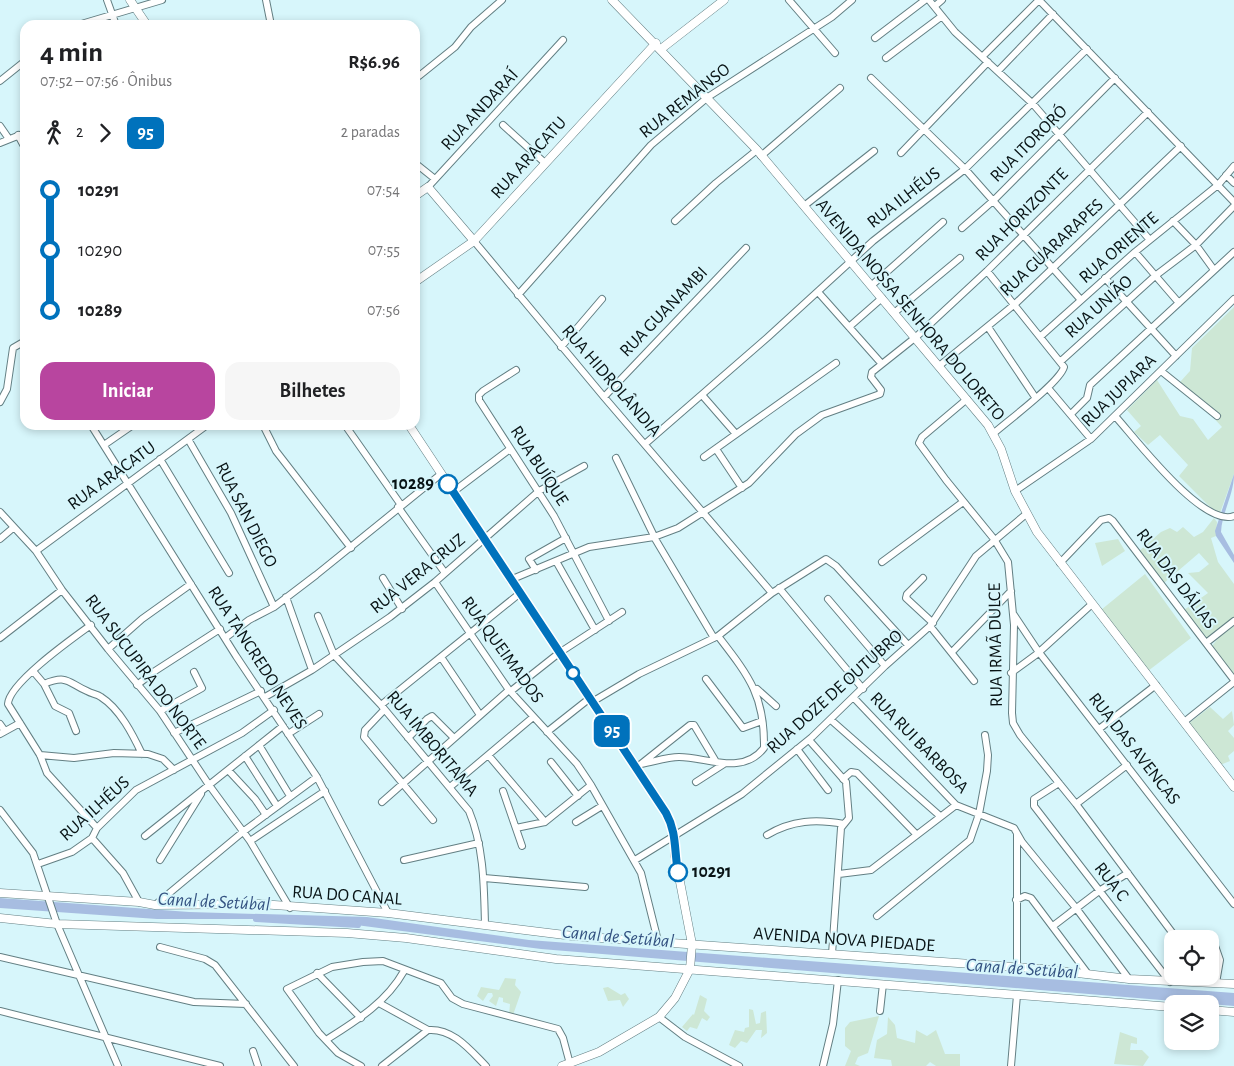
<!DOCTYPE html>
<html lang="pt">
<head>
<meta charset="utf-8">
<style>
	body { margin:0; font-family:"Alegreya Sans",sans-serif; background:#f6f6f6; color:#202124; height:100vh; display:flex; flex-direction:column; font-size:19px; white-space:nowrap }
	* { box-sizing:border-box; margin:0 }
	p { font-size:16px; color:#757577 }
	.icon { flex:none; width:28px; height:28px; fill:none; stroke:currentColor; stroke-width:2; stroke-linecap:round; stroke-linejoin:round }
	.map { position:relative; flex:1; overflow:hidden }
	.details { position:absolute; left:20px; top:20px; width:400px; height:410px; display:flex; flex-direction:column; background:#fff; border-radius:15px; box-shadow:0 2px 8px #0003 }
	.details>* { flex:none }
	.badge { padding:0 10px; border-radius:8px; font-size:18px; line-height:32px }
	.buttons { position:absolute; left:1164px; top:930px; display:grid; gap:10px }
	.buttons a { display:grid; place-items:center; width:55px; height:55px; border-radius:10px; background:#fff; box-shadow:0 2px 8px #0003; font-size:25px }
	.map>.badge { position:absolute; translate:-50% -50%; box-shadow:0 0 0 2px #fff }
	.legs { display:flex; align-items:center; gap:8px; height:55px; padding:0 20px; font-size:16px }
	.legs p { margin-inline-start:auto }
	.head { display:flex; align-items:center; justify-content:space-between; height:85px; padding:0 20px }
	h1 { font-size:28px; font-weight:700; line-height:38px }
	.cta { display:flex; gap:10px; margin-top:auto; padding:10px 20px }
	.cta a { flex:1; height:58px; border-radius:15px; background:#b8459f; color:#fff; font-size:20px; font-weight:700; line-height:58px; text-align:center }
	.cta a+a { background:#f6f6f6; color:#202124 }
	ul { padding:0 20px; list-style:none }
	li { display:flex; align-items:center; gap:18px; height:60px; font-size:19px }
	li i { display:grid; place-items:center; width:8px; height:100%; margin:0 6px; background:currentColor }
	li i::after { content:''; width:12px; height:12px; margin:-6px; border:4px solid; border-radius:50%; background:#fff }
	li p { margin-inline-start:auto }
	li:first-child i { background:linear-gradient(#0000 50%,currentColor 0) }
	li:last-child i { background:linear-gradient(currentColor 50%,#0000 0) }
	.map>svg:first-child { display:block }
	.green { fill:#cde7d5 }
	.water { fill:#a7bde1 }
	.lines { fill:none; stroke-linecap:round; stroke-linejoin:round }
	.canal { stroke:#a7bde1; stroke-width:6 }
	.minor-casing { stroke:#637f83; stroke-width:8 }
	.tertiary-casing { stroke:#637f83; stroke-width:9 }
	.minor { stroke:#fff; stroke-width:6 }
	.tertiary { stroke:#fff; stroke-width:8 }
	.line-1-casing { stroke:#fff; stroke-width:11 }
	.line-1 { stroke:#0072bc; stroke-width:8 }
	.stop-1-dot { fill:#fff; stroke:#0072bc; stroke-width:2.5 }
	.labels { text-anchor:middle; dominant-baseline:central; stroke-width:4; stroke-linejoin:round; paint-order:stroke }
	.street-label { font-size:18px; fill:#081315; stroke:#d7f6fb }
	.stop-label { font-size:18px; font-weight:bold; fill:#081315; stroke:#d7f6fb; text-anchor:end }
	.water-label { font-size:19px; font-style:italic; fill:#345281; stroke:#d7f6fb }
</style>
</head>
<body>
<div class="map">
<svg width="1234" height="1066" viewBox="0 0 1234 1066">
	<rect width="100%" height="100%" fill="#d7f6fb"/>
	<path class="green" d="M1234,307V474L1220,513L1210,507L1179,476L1188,465L1160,435L1148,445L1134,432L1141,426L1127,410L1157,380L1180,416L1193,419L1208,440L1222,427L1180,382L1190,371L1192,348Z
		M1214,518L1217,522L1216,536L1211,538L1218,562L1234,584V618L1207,639L1184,610L1208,593L1188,573L1199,572L1209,564L1199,553L1164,583L1139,551L1161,532L1170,528L1177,532L1183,527L1194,537L1203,532Z
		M1118,539L1125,551L1102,566L1095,543Z
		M1145,574L1191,638L1148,671L1101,610Z
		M1234,626V676L1212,646L1219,637Z
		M1210,707L1223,719L1232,711L1234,725L1228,731L1234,738V751L1228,756L1230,761L1220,765L1188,724Z
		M505,978L516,979L515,985L521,992L513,1015H509L510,1004L503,1002V998L499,997L496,1006L489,1001L493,996L492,993H488L483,1001L477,996L481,987L499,990Z
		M608,987L621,995L625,993L629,999L623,1007L620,1000L608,1001L603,988Z
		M700,995L707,999L704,1011L710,1017L707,1021L702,1018L697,1029L690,1027L687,1031L682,1027L693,1014L694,1015Z
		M749,1009L753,1010L756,1024L760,1023L761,1013L766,1011L767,1033L761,1038L762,1030H756L747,1043L741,1041L735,1048L729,1045L735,1030L744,1032L745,1028L749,1027Z
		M879,1016L868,1053L858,1057L855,1064L860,1066H845L851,1051L845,1046V1028L850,1022Z
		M888,1017L895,1025L897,1038L915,1043L916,1030L927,1036L936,1030L945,1054H960V1066H936L930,1062L926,1066H892L891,1060L874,1058L877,1040L887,1034Z
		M1120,1032L1137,1038V1044L1131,1043L1130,1050H1142L1149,1057L1143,1066L1114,1064Z"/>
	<path class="water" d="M1234,474C1234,495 1222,512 1221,532L1234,555V563L1216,536L1215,531Z
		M0,898L189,912L367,917L529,940L1234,993V1006L541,949L356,925L265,919H157L0,908Z"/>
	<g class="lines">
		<path class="canal" d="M256,919L358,925"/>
		<g class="minor-casing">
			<path id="minor" d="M107,0L116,25
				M266,0L271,25
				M789,0L835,53
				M929,0L955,32L1033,104L1149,239
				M1039,0L1234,202
				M935,6L942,0
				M78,25L162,0
				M875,38L925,0
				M982,57L1039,0
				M886,58L942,16
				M998,71L1053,14
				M415,77L419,76L455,47L471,27L502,0
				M871,78L965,169L1081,300
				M0,81L25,61
				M503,125L545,163
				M0,126L9,139
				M18,135L25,148
				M0,143L25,133
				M901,153L988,62
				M761,156L840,88
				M415,163L435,179
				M1226,175L1234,183
				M428,187L563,40
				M804,206L874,151
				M675,221L716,183L757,150
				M1173,221L1196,245L1214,270
				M962,228L994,200L1115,78
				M474,241L604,397L772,593
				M1135,252L1179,303
				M987,271L1064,367C1060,382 1009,420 994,433
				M1105,278L1176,356
				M872,285L943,222
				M818,292L881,363
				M518,295L651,145L708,97L832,17L852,0
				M894,313L960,258
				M849,327L882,298
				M988,327L1035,397
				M1041,336L1135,252L1218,185L1234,166
				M561,347L602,299
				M1061,361L1155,276L1196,245L1234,206
				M939,366L1015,304L1181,146
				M516,370L483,391L479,395V400L554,516L609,621
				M1161,371L1217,416
				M1048,388L1091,439
				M702,395L736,434
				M604,397L746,248
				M967,399L922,437L919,443L946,480L994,539L1008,562L1014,625L1012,713L1013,723L1020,735L1076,804L1177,939
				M0,402L7,389L13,348L25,341
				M1071,414L1087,398L1090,385L1234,252
				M1115,416C1135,438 1203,528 1234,516
				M91,425L236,656L317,777L388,913
				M263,425L276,451L351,548
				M345,425L401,505
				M188,439L231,513L274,607
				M645,444L768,337L873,241L965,169L1087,49
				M104,445L133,425
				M716,449L742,488
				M704,457L836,363
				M616,458L654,536
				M160,459L229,573
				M1015,491L1091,439L1234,299
				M453,492L510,449
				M398,507L445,573
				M0,512L36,551L62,590L108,649L160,711L209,785L250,841L290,908
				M654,537L714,638
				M0,539L13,528
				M36,551L207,425
				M556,561L595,630
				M882,562L963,502
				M1060,563L1101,520L1109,518L1113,521L1234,680
				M536,570L529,559L566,538
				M383,578L402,609
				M923,578L907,594L906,598L933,623
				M510,580L589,547L654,537L678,528L749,483L796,434L822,415L880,394L881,390L871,377L872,372L916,337L987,271L1148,112
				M435,582L509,690L577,764L591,785L641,873L658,941
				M779,588L863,689
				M286,597L312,670
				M828,599L885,666
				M1014,615L1038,651L1234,904
				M318,616L334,655L381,705L469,811C484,847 484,886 485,925
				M91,625C73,638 9,683 8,704L40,755L47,773L97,828
				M930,626L974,681
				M0,638L62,590
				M225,638L249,620L274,607L316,575L441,474
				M1206,643L1234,621
				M108,649L142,619L191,584
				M952,652L1011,591
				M441,657L480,715
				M33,671L44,684C68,674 68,683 87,691C92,694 97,694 101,697C120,709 133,735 142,754
				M1011,673L1037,654L1092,604
				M706,679L743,728L762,721
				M44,684L55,706L69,713L76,731
				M137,685L155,671L220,629
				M757,689L776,706
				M511,691L559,653L622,612
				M265,697L312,670L390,617L435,582L539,491L584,466
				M854,698L956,805L1014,828L1022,842L1076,908L1129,979
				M592,702L639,674L718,636L772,593L826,559L836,566L908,645
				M381,705L519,594
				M384,710L365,730L364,737L433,820
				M160,711L202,688L194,672
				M831,720L940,816
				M1184,722L1234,682
				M0,724L5,731
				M1099,729L1156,685
				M547,732L590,698
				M174,733L261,691
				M0,734L20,723
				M288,734L319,714
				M408,738L427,719L432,716L454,738
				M809,740L846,782L849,818L841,828L832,954
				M259,745L290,796
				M797,749L828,790
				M40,755L74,758L114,753L148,754L163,759L174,770
				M245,756L277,806
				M489,756L545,822
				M551,762L578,796
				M641,764C653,762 667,757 679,757C707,757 742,776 764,748C765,695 748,675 718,636
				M641,764L690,725H694L715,760
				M228,770L255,799L266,815
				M843,779L851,772L857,773L916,834
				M696,782L724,764
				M1059,783L1034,799V806L1170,982
				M450,787L532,718
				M503,791L522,846
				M382,802L509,690
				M1076,804L1127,765
				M0,810L33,853L57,924L118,1066
				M576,822L602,806
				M516,828L545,822L591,785
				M1017,834V967
				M767,835C792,820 816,819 844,824
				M145,836L283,726
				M92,838L123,873L139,902
				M250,841L325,791
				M160,860L201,794
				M404,860L479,843
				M635,860L742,794L812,737L885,666L930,626L976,556L1025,515
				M38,864L72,852L92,838L97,828L136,790L242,733L274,710
				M839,874L871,870L956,805
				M484,878L585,887
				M1016,900L1025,896L1031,898L1088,974
				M155,905L244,831L317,777
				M877,916L970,840L979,814L987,771L988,755L985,735
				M1053,926L1099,891L1128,873
				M1213,940L1220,960L1216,983
				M160,947L205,959L215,965L294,1066
				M0,957L194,1002L246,1004
				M317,973L361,1018
				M379,1003L428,1030
				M0,1011L220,1066
				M880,1011L883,984
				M659,1017L685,1037L739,1066
				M428,1030C453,1028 470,1050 486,1066
				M326,1040C356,1021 386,1003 404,971
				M253,1051L258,1066
				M361,1066L338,1053L319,1033L287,989L332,967L363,962L383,961L441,983L452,998L463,1004L558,1029L563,1038L570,1064
				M382,1066L428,1030
				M823,1066L833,1024L838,980
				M1011,1066L1017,995"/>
		</g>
		<g class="tertiary-casing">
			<path id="tertiary" d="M130,0L147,25
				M612,0L757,150L988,425L1001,449L1015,491L1037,532L1234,787
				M661,49L724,0
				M415,196L428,187L474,241
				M415,282L474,241L656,43
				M409,425L666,813L675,834V856L692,944L690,969L675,998L659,1017L599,1052L562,1066
				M0,893L139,902L155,905L260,904L388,913L573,936L1043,969L1129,979L1234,984
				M0,918L57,924L347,933L406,938L556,959L1172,1007
				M1210,1010L1234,1012"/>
		</g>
		<use href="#minor" class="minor"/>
		<use href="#tertiary" class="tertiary"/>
	</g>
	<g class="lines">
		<g class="line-1-casing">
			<path id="line-1" d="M448,484L666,813C677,833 674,850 678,872"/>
		</g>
		<use href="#line-1" class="line-1"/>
	</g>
	<g class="stop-1-dot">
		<circle cx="448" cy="484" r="9"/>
		<circle cx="573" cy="673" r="6"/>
		<circle cx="678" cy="872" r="9"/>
	</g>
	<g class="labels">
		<g class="street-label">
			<text transform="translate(685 101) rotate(-38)">RUA REMANSO</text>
			<text transform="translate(480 110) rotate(-47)">RUA ANDARAÍ</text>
			<text transform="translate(1029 144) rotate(-45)">RUA ITORORÓ</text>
			<text transform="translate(529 158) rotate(-48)">RUA ARACATU</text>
			<text transform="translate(904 198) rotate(-38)">RUA ILHÉUS</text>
			<text transform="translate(1022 215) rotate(-45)">RUA HORIZONTE</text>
			<text transform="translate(1052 248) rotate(-43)">RUA GUARARAPES</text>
			<text transform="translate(1119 248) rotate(-41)">RUA ORIENTE</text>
			<text transform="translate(1099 307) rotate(-42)">RUA UNIÃO</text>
			<text transform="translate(910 310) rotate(50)">AVENIDA NOSSA SENHORA DO LORETO</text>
			<text transform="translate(664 312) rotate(-46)">RUA GUANAMBI</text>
			<text transform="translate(611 381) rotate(49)">RUA HIDROLÂNDIA</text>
			<text transform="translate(1119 391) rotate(-44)">RUA JUPIARA</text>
			<text transform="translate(539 466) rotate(57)">RUA BUÍQUE</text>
			<text transform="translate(112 476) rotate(-36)">RUA ARACATU</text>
			<text transform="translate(246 515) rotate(63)">RUA SAN DIEGO</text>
			<text transform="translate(418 574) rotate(-39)">RUA VERA CRUZ</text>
			<text transform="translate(1176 579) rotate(53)">RUA DAS DÁLIAS</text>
			<text transform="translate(996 645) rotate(-91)">RUA IRMÃ DULCE</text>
			<text transform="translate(502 650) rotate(54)">RUA QUEIMADOS</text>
			<text transform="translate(257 658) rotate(57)">RUA TANCREDO NEVES</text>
			<text transform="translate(145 672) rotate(53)">RUA SUCUPIRA DO NORTE</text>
			<text transform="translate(835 692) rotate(-42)">RUA DOZE DE OUTUBRO</text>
			<text transform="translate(919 743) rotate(46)">RUA RUI BARBOSA</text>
			<text transform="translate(432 744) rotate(50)">RUA IMBORITAMA</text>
			<text transform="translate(1134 749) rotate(52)">RUA DAS AVENCAS</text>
			<text transform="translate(95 809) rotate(-42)">RUA ILHÉUS</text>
			<text transform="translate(1111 882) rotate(52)">RUA C</text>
			<text transform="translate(347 896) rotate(4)">RUA DO CANAL</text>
			<text transform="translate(844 940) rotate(4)">AVENIDA NOVA PIEDADE</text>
		</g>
		<g class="stop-label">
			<text x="434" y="484">10289</text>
			<text x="692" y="872" text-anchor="start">10291</text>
		</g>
		<g class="water-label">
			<text transform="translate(214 902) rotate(3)">Canal de Setúbal</text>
			<text transform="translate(618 937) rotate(5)">Canal de Setúbal</text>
			<text transform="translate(1022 969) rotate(4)">Canal de Setúbal</text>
		</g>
	</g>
</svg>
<div class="buttons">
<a><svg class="icon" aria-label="locate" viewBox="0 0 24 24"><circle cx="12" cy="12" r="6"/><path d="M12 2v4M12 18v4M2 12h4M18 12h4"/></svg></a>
<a><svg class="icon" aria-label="layers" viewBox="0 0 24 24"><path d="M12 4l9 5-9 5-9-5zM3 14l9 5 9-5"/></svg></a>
</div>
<b class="badge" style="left:612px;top:731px;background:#0072bc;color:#fff">95</b>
<section class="details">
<div class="head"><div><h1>4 min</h1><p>07:52 – 07:56 · Ônibus</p></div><b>R$6.96</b></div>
<div class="legs"><svg class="icon" aria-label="walk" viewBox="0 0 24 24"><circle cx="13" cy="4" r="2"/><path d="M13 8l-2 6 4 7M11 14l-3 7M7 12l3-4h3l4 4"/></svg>2<svg class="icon" aria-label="forward" viewBox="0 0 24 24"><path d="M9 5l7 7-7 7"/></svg><b class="badge" style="background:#0072bc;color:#fff">95</b><p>2 paradas</p></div>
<ul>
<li><i style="color:#0072bc"></i><b>10291</b><p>07:54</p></li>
<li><i style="color:#0072bc"></i><span>10290</span><p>07:55</p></li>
<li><i style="color:#0072bc"></i><b>10289</b><p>07:56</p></li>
</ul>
<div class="cta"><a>Iniciar</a><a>Bilhetes</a></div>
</section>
</div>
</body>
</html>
